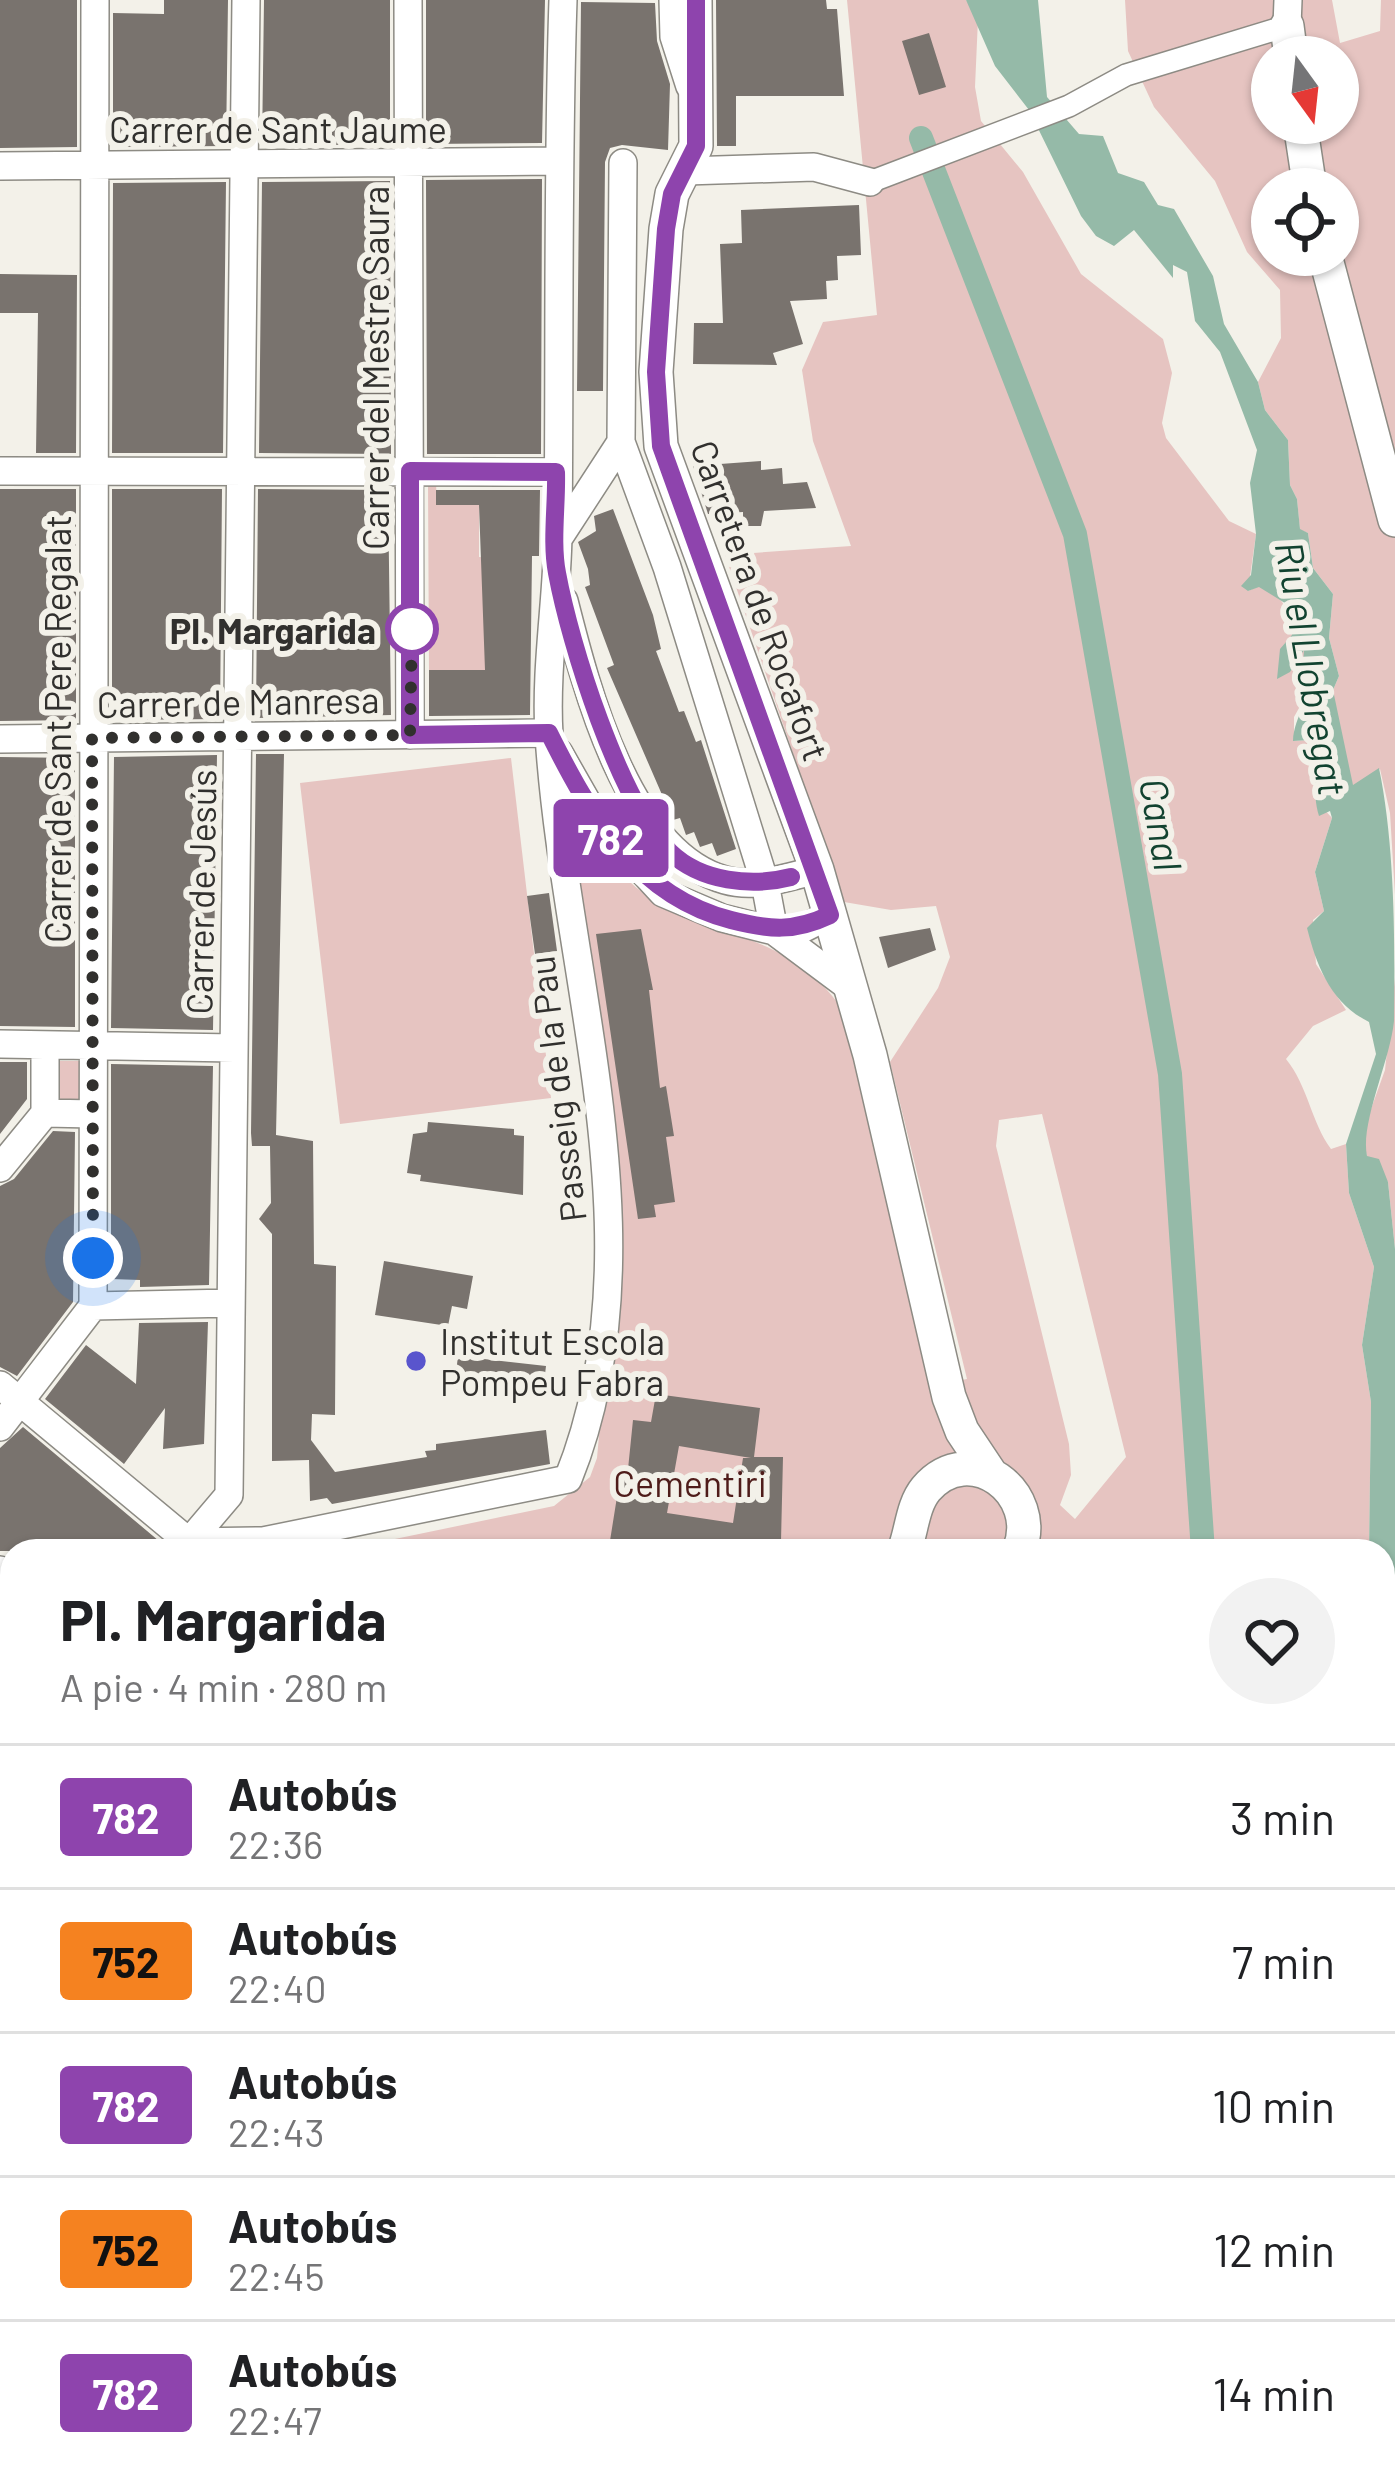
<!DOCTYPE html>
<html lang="es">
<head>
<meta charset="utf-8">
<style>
	body { margin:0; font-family:Barlow,sans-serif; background:#f2f2f2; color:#202124; height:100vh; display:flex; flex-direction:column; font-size:45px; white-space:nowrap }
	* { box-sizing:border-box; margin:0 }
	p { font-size:39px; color:#757577 }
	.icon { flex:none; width:66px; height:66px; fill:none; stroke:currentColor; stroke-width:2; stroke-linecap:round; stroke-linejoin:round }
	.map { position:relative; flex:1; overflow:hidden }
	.sheet { position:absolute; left:0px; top:1539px; width:1395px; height:948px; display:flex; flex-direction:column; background:#fff; border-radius:36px 36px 0 0; box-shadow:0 3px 9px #0004 }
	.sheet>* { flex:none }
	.badge { padding:0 24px; border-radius:9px; font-size:42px; line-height:78px }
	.needle { width:78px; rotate:165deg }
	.tools { position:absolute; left:1251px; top:36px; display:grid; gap:24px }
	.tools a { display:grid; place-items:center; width:108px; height:108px; border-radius:50%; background:#fff; box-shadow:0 3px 9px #0004; font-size:60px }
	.you { position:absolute; width:60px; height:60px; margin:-30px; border:9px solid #fff; border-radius:50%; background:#1a73e8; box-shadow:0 0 0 18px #1a73e833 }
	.map>.badge { position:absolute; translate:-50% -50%; box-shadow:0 0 0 6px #fff }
	.round { display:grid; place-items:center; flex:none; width:126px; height:126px; border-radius:63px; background:#f2f2f2 }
	.overview { display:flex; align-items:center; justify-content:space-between; height:204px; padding:0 60px }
	h1 { font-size:57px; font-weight:700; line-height:90px }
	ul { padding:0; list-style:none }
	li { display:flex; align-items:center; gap:36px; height:144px; padding:0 60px; border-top:3px solid #e0e0e0 }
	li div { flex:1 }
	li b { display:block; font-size:45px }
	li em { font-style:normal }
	li .badge { min-width:132px; font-weight:700; text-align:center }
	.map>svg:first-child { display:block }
	.green { fill:#e6c4c1; fill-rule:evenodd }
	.water { fill:#95baa8 }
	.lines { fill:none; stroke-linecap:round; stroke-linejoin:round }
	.stream { stroke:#95baa8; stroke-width:6 }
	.canal { stroke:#95baa8; stroke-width:24 }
	.building { fill:#79736e; fill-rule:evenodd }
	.pedestrian-casing { stroke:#8d8b84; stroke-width:24 }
	.minor-casing { stroke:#8d8b84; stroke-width:30 }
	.tertiary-casing { stroke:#8d8b84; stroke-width:36 }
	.pedestrian { stroke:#fff; stroke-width:21 }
	.minor { stroke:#fff; stroke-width:27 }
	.tertiary { stroke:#fff; stroke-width:33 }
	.line-casing { stroke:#fff; stroke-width:27 }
	.line { stroke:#8e44ad; stroke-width:18 }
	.walk { stroke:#31302e; stroke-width:12; stroke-dasharray:0 21.6 }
	.stop-dot { fill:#fff; stroke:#8e44ad; stroke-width:6 }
	.poi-dot { fill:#5955cd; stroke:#f3f1e9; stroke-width:4.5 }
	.labels { text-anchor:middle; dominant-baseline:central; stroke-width:12; stroke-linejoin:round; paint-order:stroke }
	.street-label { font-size:36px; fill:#31302e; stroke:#f3f1e9 }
	.stop-label { font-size:36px; font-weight:bold; fill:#31302e; stroke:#f3f1e9; text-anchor:end }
	.poi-label { font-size:36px; fill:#31302e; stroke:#f3f1e9; text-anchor:start }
	.park-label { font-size:36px; fill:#4f1c1a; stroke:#f3f1e9 }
	.water-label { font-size:39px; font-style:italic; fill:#124330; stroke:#f3f1e9 }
</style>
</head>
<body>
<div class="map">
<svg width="1395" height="2487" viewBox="0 0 1395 2487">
	<rect width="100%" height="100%" fill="#f3f1e9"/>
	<path class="green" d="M847,0H966L978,19L975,87L981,121L1023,172L1081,274L1163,339L1172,373L1162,423L1166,438L1229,521L1256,534L1248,591L1259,586C1285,598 1288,607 1292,635L1305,647L1313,683L1294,717V741L1311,740L1319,774L1313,797L1332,818L1315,872L1324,911L1313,920L1316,964L1346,1010L1313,1026L1286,1059C1308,1086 1311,1122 1331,1149L1346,1144L1349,1193L1374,1267L1362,1345L1371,1402L1369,1551H337L554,1506L590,1477L597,1458L618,1223L563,787C585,824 607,866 642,892C712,943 782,926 841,1007L931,1386L967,1379L890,1062L938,988L950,957L936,906L891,910L844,902L725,555L851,546L813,441L802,370L823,322L877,315ZM1042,1114L1126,1457L1075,1519L1060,1505L1071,1475L1069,1444L996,1146L999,1120Z
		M1125,0H1332L1340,43L1380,31L1381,0H1395V895L1390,813L1380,769L1353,787L1339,738L1333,690L1339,676L1329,638L1333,594L1313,568L1308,533L1300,530L1297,499L1290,485L1288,440L1265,410L1258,382L1281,338L1280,290L1247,252L1215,181L1154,107L1128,51ZM1272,57H1338V123H1272ZM1272,189H1338V255H1272Z
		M428,483H436L437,505H479V557L493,558L485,584V670H429Z
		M511,758L551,1098L340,1124L300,783Z
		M1395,978V1249L1388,1182L1367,1157L1362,1134L1385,1070Z
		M53,1061H83V1106H52Z
		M0,1594L12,1600V1808L0,1811Z
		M1395,1730V2039L1383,2055V1753Z
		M0,1882L12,1891V1983L0,1981Z
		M1383,2216L1395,2261V2487H1189L1184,2475H1383Z
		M970,2475H1098L1101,2487H971Z"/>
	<path class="water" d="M966,0H1038L1047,97L1079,134L1103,136L1118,173L1144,182L1158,205L1174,209L1213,276L1224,324L1258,382L1265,410L1288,440L1290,485L1297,499L1300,529L1308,533L1313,568L1333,594L1329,638L1339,676L1333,690L1353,785L1379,768C1395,846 1395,940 1394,1021C1390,1061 1360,1123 1367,1156L1379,1159L1388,1182L1395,1249V1730L1383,1753V1632L1395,1606L1383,1603V1551H1369L1371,1402L1362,1345L1374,1267L1349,1193L1346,1144L1376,1054L1369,1022C1331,1003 1317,967 1307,928L1324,911L1315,872L1332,818L1330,811L1319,816C1311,790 1319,767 1311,740L1293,741C1294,715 1314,695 1313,670L1303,664L1304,650L1290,672L1277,679L1280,649L1292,635L1288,605L1259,587L1248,591L1241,586L1251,575L1256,534L1250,483L1257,450L1220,352L1195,321L1187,272L1173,265V278L1134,230L1114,246L1096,236L1081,216L1029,110L995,66Z
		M1098,2475H1184L1189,2487H1101Z"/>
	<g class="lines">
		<path class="stream" d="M0,1919L12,1920"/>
		<path class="canal" d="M921,138L1075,534L1170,1074L1203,1551"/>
	</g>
	<path class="building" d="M0,0H77V147L0,148Z
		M164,0H228L226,146L113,147V13L164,14Z
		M264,0H390V144L262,146Z
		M426,0H545L542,143L426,144Z
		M716,0H826L827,9H837L844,96H736V146H717Z
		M581,2L655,3L657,41L670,84L668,150L622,145L610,148L605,162L603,391H577Z
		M929,33L946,87L919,95L902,41Z
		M542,179L541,454H427L426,180Z
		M390,181L391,454L259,453L262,182Z
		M226,182L223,453H112L113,183Z
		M859,205L861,255L837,256L838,280L826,281L827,299L790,301L803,344L773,353L777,365L693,364L694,323H723L720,244L742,243L741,210Z
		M0,274L77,275L76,453H36L38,313H0Z
		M761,461V470L782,468L783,484L807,482L816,508L764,511L761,526H743V512L708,514L693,466Z
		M0,489H76V720L0,721Z
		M112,489H222L220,719L112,720Z
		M258,489L388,490L391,715L256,718Z
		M436,490H540L539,556H532L530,715L429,716V670H485L479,505H436Z
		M613,509L653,615L661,649L656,651L679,712L684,711L696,742L701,740L736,849L717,856L712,843L700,847L694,832L686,835L680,818L673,820L607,668L614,665L585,587L590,585L588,569L578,542L596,531L594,516Z
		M256,754H284L276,1135L313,1141L314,1264L336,1266L335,1415L312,1414L311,1440L335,1472L427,1457L425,1451L436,1450V1444L546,1430L550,1464L332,1504L327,1498L310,1501L309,1460L272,1461V1234L259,1219L271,1203L270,1146H252L251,1133Z
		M217,755L213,1030L111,1028L114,757Z
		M0,757L75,758V1027L0,1026Z
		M549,893L557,951L535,954L527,896Z
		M930,928L936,950L888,968L879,937Z
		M641,929L653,990H649L660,1088L666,1086L674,1136L666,1137L675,1202L654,1205L656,1217L638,1219L596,934Z
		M0,1062H27V1099L0,1134Z
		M111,1064L213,1066L209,1285L140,1287V1280L111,1279Z
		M428,1122L514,1129V1135L524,1136L523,1195L420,1181L421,1175L407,1173L413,1134L427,1132Z
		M53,1131L75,1132L73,1302L17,1376L0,1367V1186L14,1179Z
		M384,1261L473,1276L467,1309L452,1306L448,1326L375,1315Z
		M208,1322L204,1444L163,1449L165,1408L124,1464L45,1399L86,1345L136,1384L139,1323Z
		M458,1356L546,1366L542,1399L454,1389Z
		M656,1394L760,1408L754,1457H783L781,1541H755L753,1551L609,1547L620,1478L627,1479L633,1420L651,1422ZM679,1446L751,1458H743L733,1523L667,1513Z
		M23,1427L159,1541L152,1551H0V1448Z"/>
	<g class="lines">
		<g class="pedestrian-casing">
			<path id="pedestrian" d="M670,0L671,37L687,87
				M870,182L1069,106L1126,75L1287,26"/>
		</g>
		<g class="minor-casing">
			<path id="minor" d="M408,0L410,735
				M1287,26L1288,0
				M623,163L621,442L667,567L765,883L774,931
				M0,166L557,161
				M686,171L814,167L870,182
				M0,471L556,472
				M558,539L621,442
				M564,601C586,688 628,853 725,880C756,889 787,877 817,870
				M0,739L549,733
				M559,753L600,825L663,893L722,918L774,931L853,990
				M774,931L804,928L830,915
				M0,1044L234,1048
				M45,1045V1113L93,1114
				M0,1168L45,1113
				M93,1306L231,1303
				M0,1385L189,1542L263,1541L568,1479C663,1245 564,976 549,735C545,669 557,601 558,535C560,357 557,179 563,0
				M0,1427L93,1306L95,0
				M184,1548L229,1495L246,0
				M0,1570L12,1578
				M0,2022L12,2023
				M0,2269L12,2271
				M0,2407L12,2360
				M361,2475L371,2487"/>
		</g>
		<g class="tertiary-casing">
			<path id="tertiary" d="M695,0L696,146L672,194L666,229L656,372L661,446L817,870L870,1055L949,1397L962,1431L990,1473
				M1287,26L1291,57
				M1300,123L1310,189
				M1325,255L1395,520
				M904,1551C912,1531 912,1506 926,1489C970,1438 1043,1493 1019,1551
				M0,1656L12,1660
				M1383,1776L1395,1784"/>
		</g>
		<use href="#pedestrian" class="pedestrian"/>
		<use href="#minor" class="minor"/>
		<use href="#tertiary" class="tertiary"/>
	</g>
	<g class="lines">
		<g class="line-casing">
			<path id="line" d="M696,0V146L672,194L666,229L656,372L661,446L830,915C794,932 770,930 731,920C636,896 590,815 549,733L410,735V471L556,472C557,504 551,542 557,573C570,644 619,801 670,852C701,882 752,887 791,877"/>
		</g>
		<use href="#line" class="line"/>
		<path class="walk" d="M93,1258L92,738L410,735L412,629"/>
	</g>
	<circle class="stop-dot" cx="412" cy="629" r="24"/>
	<circle class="poi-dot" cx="416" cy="1361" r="12"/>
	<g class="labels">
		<g class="street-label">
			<text x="278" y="128">Carrer de Sant Jaume</text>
			<text transform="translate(374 368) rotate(-90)">Carrer del Mestre Saura</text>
			<text transform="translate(761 600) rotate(70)">Carretera de Rocafort</text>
			<text transform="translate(238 701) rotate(-1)">Carrer de Manresa</text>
			<text transform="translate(56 729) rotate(-90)">Carrer de Sant Pere Regalat</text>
			<text transform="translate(200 892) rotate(-89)">Carrer de Jesús</text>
			<text transform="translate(556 1089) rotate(-97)">Passeig de la Pau</text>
		</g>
		<g class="stop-label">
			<text x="376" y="629">Pl. Margarida</text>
		</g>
		<g class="poi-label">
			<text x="440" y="1340">Institut Escola<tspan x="440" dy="41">Pompeu Fabra</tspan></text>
		</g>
		<g class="park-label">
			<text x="690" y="1482">Cementiri</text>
		</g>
		<g class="water-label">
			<text transform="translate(1312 668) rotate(80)">Riu el Llobregat</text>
			<text transform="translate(1162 824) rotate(80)">Canal</text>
		</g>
	</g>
</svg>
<div class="tools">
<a><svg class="needle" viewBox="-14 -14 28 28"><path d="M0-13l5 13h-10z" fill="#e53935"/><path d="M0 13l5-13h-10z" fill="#757577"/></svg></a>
<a><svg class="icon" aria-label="locate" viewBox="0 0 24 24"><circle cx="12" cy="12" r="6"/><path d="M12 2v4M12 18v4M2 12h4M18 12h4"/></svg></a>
</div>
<div class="you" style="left:93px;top:1258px"></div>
<b class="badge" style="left:611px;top:838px;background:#8e44ad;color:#fff">782</b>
<section class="sheet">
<div class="overview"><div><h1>Pl. Margarida</h1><p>A pie · 4 min · 280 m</p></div><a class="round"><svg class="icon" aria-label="heart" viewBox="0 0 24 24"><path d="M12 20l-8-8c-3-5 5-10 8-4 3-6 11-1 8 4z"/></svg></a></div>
<ul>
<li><span class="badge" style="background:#8e44ad;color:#fff">782</span><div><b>Autobús</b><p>22:36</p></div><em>3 min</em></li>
<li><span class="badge" style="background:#f58220;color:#111">752</span><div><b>Autobús</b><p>22:40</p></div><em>7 min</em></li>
<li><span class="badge" style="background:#8e44ad;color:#fff">782</span><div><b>Autobús</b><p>22:43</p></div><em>10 min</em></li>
<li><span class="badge" style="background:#f58220;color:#111">752</span><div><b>Autobús</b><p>22:45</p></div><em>12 min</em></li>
<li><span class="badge" style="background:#8e44ad;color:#fff">782</span><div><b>Autobús</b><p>22:47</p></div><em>14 min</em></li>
</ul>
</section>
</div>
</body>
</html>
